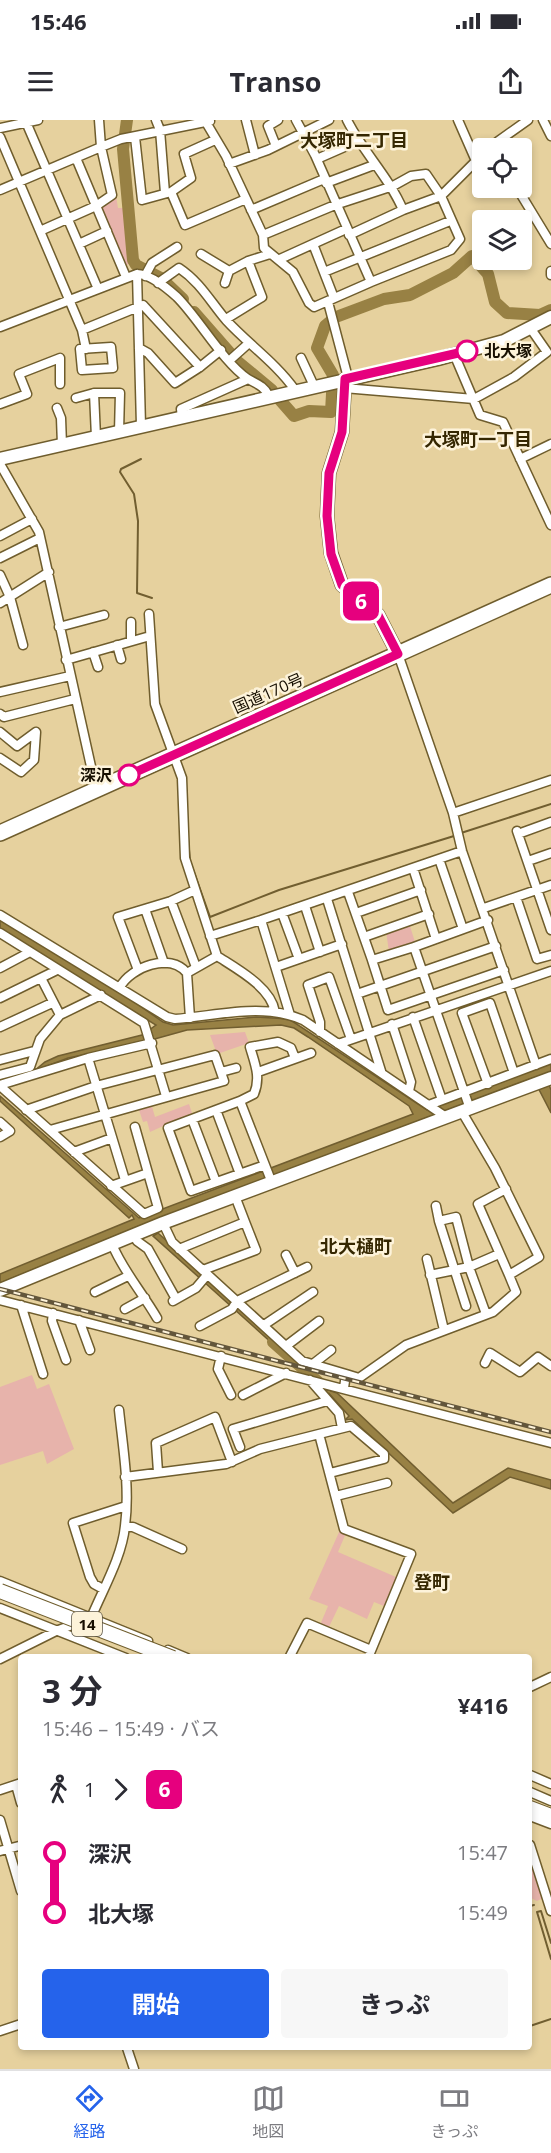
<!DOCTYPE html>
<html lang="ja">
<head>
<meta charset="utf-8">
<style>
	body { margin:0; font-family:"Open Sans","Noto Sans JP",sans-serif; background:#f7f7f7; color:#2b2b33; height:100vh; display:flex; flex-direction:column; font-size:22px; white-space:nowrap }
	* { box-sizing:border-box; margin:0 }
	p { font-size:20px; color:#7c7c81 }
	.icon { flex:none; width:33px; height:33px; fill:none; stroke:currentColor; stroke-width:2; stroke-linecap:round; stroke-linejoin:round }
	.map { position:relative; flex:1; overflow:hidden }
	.side { position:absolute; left:18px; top:1534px; width:514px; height:396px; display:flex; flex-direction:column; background:#fff; border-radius:6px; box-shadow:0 3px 9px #0003 }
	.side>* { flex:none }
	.badge { padding:0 12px; border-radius:9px; font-size:21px; line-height:39px }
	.buttons { position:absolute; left:472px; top:18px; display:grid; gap:12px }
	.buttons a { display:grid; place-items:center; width:60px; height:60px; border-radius:6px; background:#fff; box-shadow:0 3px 9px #0003; font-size:30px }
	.map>.badge { position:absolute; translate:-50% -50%; box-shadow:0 0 0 3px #fff }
	.legs { display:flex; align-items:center; gap:9px; height:66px; padding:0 24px; font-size:20px }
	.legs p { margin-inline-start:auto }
	.summary { display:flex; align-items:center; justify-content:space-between; height:102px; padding:0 24px }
	h1 { font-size:33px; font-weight:700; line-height:45px }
	.cta { display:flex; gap:12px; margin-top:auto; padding:12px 24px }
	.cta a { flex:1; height:69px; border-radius:6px; background:#2563eb; color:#fff; font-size:24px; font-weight:700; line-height:69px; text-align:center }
	.cta a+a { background:#f7f7f7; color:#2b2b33 }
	ul { padding:0 24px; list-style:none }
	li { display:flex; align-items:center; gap:21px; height:60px; font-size:22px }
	li i { display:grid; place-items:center; width:9px; height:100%; margin:0 8px; background:currentColor }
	li i::after { content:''; width:15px; height:15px; margin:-8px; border:4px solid; border-radius:50%; background:#fff }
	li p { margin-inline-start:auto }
	li:first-child i { background:linear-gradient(#0000 50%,currentColor 0) }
	li:last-child i { background:linear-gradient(currentColor 50%,#0000 0) }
	.status { display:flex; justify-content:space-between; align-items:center; height:42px; padding:0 30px; background:#fff; direction:ltr }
	.status svg { height:16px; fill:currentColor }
	header { display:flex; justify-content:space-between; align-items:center; height:78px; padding:0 24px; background:#fff; font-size:27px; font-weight:700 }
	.tabs { display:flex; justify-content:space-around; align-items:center; height:84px; border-top:2px solid #e1e1e2; background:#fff; font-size:16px; color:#7c7c81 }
	.tabs a { display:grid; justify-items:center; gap:3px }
	.tabs .selected { color:#2563eb }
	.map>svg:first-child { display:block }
	.green { fill:#e7b3ab }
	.water { fill:#988144; stroke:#715e30; stroke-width:1.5 }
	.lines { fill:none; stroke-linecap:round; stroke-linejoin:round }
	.stream { stroke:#715e30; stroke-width:2 }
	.river { stroke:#988144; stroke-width:12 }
	.street-casing { stroke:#6f5d2d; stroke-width:11 }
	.secondary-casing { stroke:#6f5d2d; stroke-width:15 }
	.primary-casing { stroke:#6f5d2d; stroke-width:16 }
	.highway-casing { stroke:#6f5d2d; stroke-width:18 }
	.street { stroke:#fff; stroke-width:8 }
	.secondary { stroke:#fff; stroke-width:12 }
	.primary { stroke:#fff; stroke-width:14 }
	.highway { stroke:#fff; stroke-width:15 }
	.rail-casing { stroke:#63563b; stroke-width:4.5 }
	.rail { stroke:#fdf3da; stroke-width:2; stroke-dasharray:7; stroke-linecap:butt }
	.primary-bridge-casing { stroke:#6f5d2d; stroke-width:16; stroke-linecap:butt }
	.primary-bridge { stroke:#fff; stroke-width:14 }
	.line-1-casing { stroke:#fff; stroke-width:14 }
	.line-1 { stroke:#e6007e; stroke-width:9 }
	.stop-1-dot { fill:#fff; stroke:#e6007e; stroke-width:3 }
	.labels { text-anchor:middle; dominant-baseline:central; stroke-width:5; stroke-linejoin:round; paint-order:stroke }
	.shield { fill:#fdf3da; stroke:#5b5341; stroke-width:1.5 }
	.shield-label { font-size:15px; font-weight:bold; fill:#160e00 }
	.stop-label { font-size:16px; font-weight:bold; fill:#160e00; stroke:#fdf3da; text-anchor:start }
	.street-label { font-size:16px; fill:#160e00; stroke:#fdf3da }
	.neighbourhood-label { font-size:18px; font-weight:bold; fill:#352701; stroke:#fdf3da }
</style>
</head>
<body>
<div class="status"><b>15:46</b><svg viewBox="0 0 49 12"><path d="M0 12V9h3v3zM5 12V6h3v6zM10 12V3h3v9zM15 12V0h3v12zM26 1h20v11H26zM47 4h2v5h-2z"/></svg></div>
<header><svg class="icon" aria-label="menu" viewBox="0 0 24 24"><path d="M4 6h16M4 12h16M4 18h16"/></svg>Transo<svg class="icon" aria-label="share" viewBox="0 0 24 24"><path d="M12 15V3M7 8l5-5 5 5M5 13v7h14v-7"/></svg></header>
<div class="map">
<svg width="551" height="1949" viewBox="0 0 551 1949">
	<rect width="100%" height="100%" fill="#e6d19e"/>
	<path class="green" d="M116,76L118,88H126L131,143L124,146L101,87Z
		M409,803L415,822L389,832L386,811Z
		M245,912L249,923L217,934L210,915Z
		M151,983L155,997L189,984L192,993L150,1012L147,1001L143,1002L138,987Z
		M32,1255L37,1269L49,1264L74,1329L47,1344L43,1331L0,1345V1267Z
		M340,1410L346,1413L338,1432L396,1457L384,1486L374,1482L367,1499L339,1486L328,1509L320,1505L328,1486L309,1479Z
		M530,1736L543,1778L537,1781L531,1778Z"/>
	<path class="water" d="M0,799L127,877L163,902L173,905L256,897L289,899L427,990L551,943V951L545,954L551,970V993L533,958L139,1106L0,1163V1154L134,1099L132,1095L129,1098L0,981V976L139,1098L413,994L409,986L308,917L294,908L281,905L187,910L133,925L68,938L34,951L45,942L58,936L142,915L156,905L0,810Z
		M158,1113L286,1230L284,1234L153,1116Z
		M325,1269L337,1273L453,1383L508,1348L551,1360V1369L510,1357L453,1393L352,1299L345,1300L349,1296Z"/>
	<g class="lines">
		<path class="stream" d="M141,339L121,349L120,352L134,374L138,401L137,473L152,478
			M461,713L551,684
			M188,718L190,741L210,797L279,770L454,716
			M530,1786L534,1785
			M551,1823L541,1791L537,1792L551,1839
			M530,1906L551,1899"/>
		<path class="river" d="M127,0L123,29L133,140L136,145L161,158L183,179
			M194,192L237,241L272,270
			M280,280L294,296L309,291L331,292L333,255L317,228L325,206L336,197L384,179L410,175L453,153L472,136L488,154L495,182L507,193L540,195L551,190
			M273,1222L325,1268"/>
		<g class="street-casing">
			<path id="street" d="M156,0L160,10L165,73
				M246,0L255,35
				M347,0C363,32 389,57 403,90L441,76L476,41
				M458,0L476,41L483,37
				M543,0L551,16
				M26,2L98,169
				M207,4L226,36L263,115L264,128L293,152L309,183L314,187L371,162L315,35L296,0
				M0,8L38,0
				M0,17L82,210L86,229
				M135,17L142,80L171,72L191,58L184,34L215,20
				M276,26L268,6L278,0
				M494,28L497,22L528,0
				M76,38L126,157
				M317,39L358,21
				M229,44L268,30L329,0
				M326,63L374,45
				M517,68L551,124
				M0,70L101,27L99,0
				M171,72L185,105L246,79
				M251,90L324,59
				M40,111L96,86L112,75L101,27L121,19L210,1
				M263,115L335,85L393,66L411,56L426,54L441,76L460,119L451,130L371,162
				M349,115L403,90
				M79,124L107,111
				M313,124L334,178
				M201,134L229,151L248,141
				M280,139L346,109
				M551,151V155
				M324,152L450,101
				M137,154C150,154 167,168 177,177C199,199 223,242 248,259C257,264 264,266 269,276
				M145,156L152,143L177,127
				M158,163L179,148C200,162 210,181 226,200C248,224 276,243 295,270
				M225,163L229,151
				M328,182L347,254L345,259
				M226,199L262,177L248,141L270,134
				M0,207L137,154L141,306
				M82,210L143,185L200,247
				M111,227L113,248L82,250L80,229Z
				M139,228L148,233L175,263L200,247L221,230
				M454,234L480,295L503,302L551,405
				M301,238L314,266
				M230,240L249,223
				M344,268L474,279L514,257L547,232L531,209
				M76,278L94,273
				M0,284L27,274L19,254L60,238V264
				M57,288L61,298L62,325
				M182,298L181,289L248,259
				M96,317L94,273H120L119,312
				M520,339L551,324
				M0,344L39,412L96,669
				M0,416L32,399
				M0,438L40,418
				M0,455L10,477L23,525
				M0,483L49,452
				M149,494L155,584L182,658L185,738L217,836
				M131,502V521
				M59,507L104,495
				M117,525L121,539
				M93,532L98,547
				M398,534L453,693L462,731L536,945
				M66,540L150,516
				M0,572L70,556
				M0,594L4,597L75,579
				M0,612L17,626L36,612L34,640L21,652L0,638
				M453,693L551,660
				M517,711L551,810
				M518,714L551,702
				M439,739L463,809
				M528,741L551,733
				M413,748L436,819L414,827L470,989
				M195,770L171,781L196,847
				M348,772L372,840
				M516,777L537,839L551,835
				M327,779L381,951
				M305,786L320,832
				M484,788L551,765
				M145,789L164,843
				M282,793L299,839
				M356,793L421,770
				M0,795L167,897L175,899C217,896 262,882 303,900L446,997
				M261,800L462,731
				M0,813L144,903L166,976
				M210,816L261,800L290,895
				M364,817L429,794
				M436,819L488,800
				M414,827L372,840L388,890L504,850
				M276,847L342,824
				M0,848L30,832
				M138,850L118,797L171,781
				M187,853L217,836C237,849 271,867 275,892
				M41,858L60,895
				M120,867C131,847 170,832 187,853L190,898
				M357,874L496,826
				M0,878L57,850
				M413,897L442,980
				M392,904L411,962L409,971
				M0,907L52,883
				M320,912V902L308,865L329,857L351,919
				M338,924L551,851
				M88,938L125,1060
				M0,940L34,931
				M221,952L236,948
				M258,952L311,933
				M0,955L30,947L40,919L60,895L101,875
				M488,964L462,893L490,883L514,953
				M0,965L88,938L152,923
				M0,966L144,1094L158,1088L148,1053L111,1066
				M240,981L254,974C261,957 255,944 250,927L278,922L291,928L295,938
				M429,985L551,939
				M26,990L96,966L215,935L224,961L50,1010
				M216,990L240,1054
				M192,999L216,1062
				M0,1002L10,1011L0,1017
				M135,1007L148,1053
				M74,1032L112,1018
				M265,1045L191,1071L168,1008L240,981L272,1063
				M506,1069L478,1084L509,1155
				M235,1076L245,1102
				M436,1086L439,1101L456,1097L469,1147L486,1194
				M439,1101L466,1186
				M163,1103L172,1122L302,1241L346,1254L344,1268
				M134,1115L137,1121L148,1129L176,1179
				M112,1124C123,1151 142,1172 157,1198
				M179,1129L245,1102L256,1130L203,1150
				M286,1135L295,1153
				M427,1139L444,1210
				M430,1155L469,1147L499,1134
				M95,1172L128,1156
				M0,1180L551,1323
				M173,1181L196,1168L207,1155
				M21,1185L43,1254
				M125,1189L145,1178
				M53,1193L52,1201L66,1240
				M79,1200L90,1230
				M264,1205L313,1172
				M200,1206L232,1189L237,1181L307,1147
				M286,1226L319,1201
				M221,1236L218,1249L231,1275
				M485,1243L490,1233L520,1252L538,1237L551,1246
				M313,1244L331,1230
				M346,1254L359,1258L406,1225L493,1192L516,1172L509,1155L539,1137L495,1048L462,992
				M310,1260L339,1293L342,1308
				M243,1275L286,1253
				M319,1314L351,1306L384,1334V1339L330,1353
				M240,1327L233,1309L327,1281
				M158,1352L156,1323L215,1297L232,1342
				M125,1357L226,1344L260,1329L319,1314L344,1409L411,1434L368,1538
				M336,1376L387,1363
				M125,1407H133L182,1429
				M0,1461L148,1521
				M103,1469L94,1464L90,1457L73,1403L126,1386
				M0,1488L126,1538
				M168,1530L187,1538
				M289,1538L307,1503L371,1530
				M0,1539L56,1511L91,1498C103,1469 122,1437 125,1406C130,1368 123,1328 119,1290
				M530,1567L551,1557
				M530,1655L551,1664
				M16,1665L21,1683
				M0,1670L21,1663
				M530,1672L551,1681
				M530,1696L551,1704
				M0,1700L21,1771
				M530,1725L551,1791
				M0,1731L19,1726
				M0,1911L21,1904
				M127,1928L134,1949"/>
		</g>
		<g class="secondary-casing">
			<path id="secondary" d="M345,259L342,312L329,353L327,396L331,433L342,465L378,495L398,534
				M0,339L438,239L504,221L551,197
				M0,1170L163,1103L551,958"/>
		</g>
		<g class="primary-casing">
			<path id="primary" d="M530,1688L551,1696"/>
		</g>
		<g class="highway-casing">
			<path id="highway" d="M0,713L551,465"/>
		</g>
		<use href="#street" class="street"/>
		<use href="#secondary" class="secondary"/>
		<use href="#primary" class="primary"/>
		<use href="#highway" class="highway"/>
		<g class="rail-casing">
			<path id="rail" d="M0,1169L551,1312"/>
		</g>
		<use href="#rail" class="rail"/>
		<g class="primary-bridge-casing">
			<path id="primary-bridge" d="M0,1471L173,1538"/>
		</g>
		<use href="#primary-bridge" class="primary-bridge"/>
	</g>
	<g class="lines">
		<g class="line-1-casing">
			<path id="line-1" d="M129,655L398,534L378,495L342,465L331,434L327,396L329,353L342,312L345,259L467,231"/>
		</g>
		<use href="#line-1" class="line-1"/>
	</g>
	<g class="stop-1-dot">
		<circle cx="467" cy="231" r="10"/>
		<circle cx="129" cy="655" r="10"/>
	</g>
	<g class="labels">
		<rect class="shield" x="72" y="1492" width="30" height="24" rx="4.5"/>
		<g class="shield-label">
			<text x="87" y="1504">14</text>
		</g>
		<g class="stop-label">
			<text x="484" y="231">北大塚</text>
			<text x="112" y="655" text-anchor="end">深沢</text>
		</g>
		<g class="street-label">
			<text transform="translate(268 573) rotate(-24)">国道170号</text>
		</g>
		<g class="neighbourhood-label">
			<text x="354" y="20">大塚町二丁目</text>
			<text x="478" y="319">大塚町一丁目</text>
			<text x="356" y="1126">北大樋町</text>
			<text x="432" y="1462">登町</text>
		</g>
	</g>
</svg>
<div class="buttons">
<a><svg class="icon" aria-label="locate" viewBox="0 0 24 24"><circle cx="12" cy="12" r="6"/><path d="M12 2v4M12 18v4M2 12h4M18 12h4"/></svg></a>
<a><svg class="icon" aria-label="layers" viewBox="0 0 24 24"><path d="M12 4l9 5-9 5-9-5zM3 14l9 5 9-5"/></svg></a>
</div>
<b class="badge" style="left:361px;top:481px;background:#e6007e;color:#fff">6</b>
<section class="side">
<div class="summary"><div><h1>3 分</h1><p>15:46 – 15:49 · バス</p></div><b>¥416</b></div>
<div class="legs"><svg class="icon" aria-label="walk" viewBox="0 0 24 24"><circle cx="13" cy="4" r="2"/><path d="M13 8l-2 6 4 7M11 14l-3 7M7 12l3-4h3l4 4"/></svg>1<svg class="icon" aria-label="forward" viewBox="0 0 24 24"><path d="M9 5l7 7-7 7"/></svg><b class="badge" style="background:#e6007e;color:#fff">6</b></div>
<ul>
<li><i style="color:#e6007e"></i><b>深沢</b><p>15:47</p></li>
<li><i style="color:#e6007e"></i><b>北大塚</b><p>15:49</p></li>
</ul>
<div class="cta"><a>開始</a><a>きっぷ</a></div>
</section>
</div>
<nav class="tabs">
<a class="selected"><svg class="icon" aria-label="directions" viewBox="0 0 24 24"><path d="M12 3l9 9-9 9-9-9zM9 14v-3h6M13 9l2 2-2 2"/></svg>経路</a>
<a><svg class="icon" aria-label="map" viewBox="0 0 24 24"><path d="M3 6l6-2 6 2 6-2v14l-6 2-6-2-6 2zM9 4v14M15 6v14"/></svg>地図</a>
<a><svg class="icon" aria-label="tickets" viewBox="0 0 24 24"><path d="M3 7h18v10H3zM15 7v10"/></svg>きっぷ</a>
</nav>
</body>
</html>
